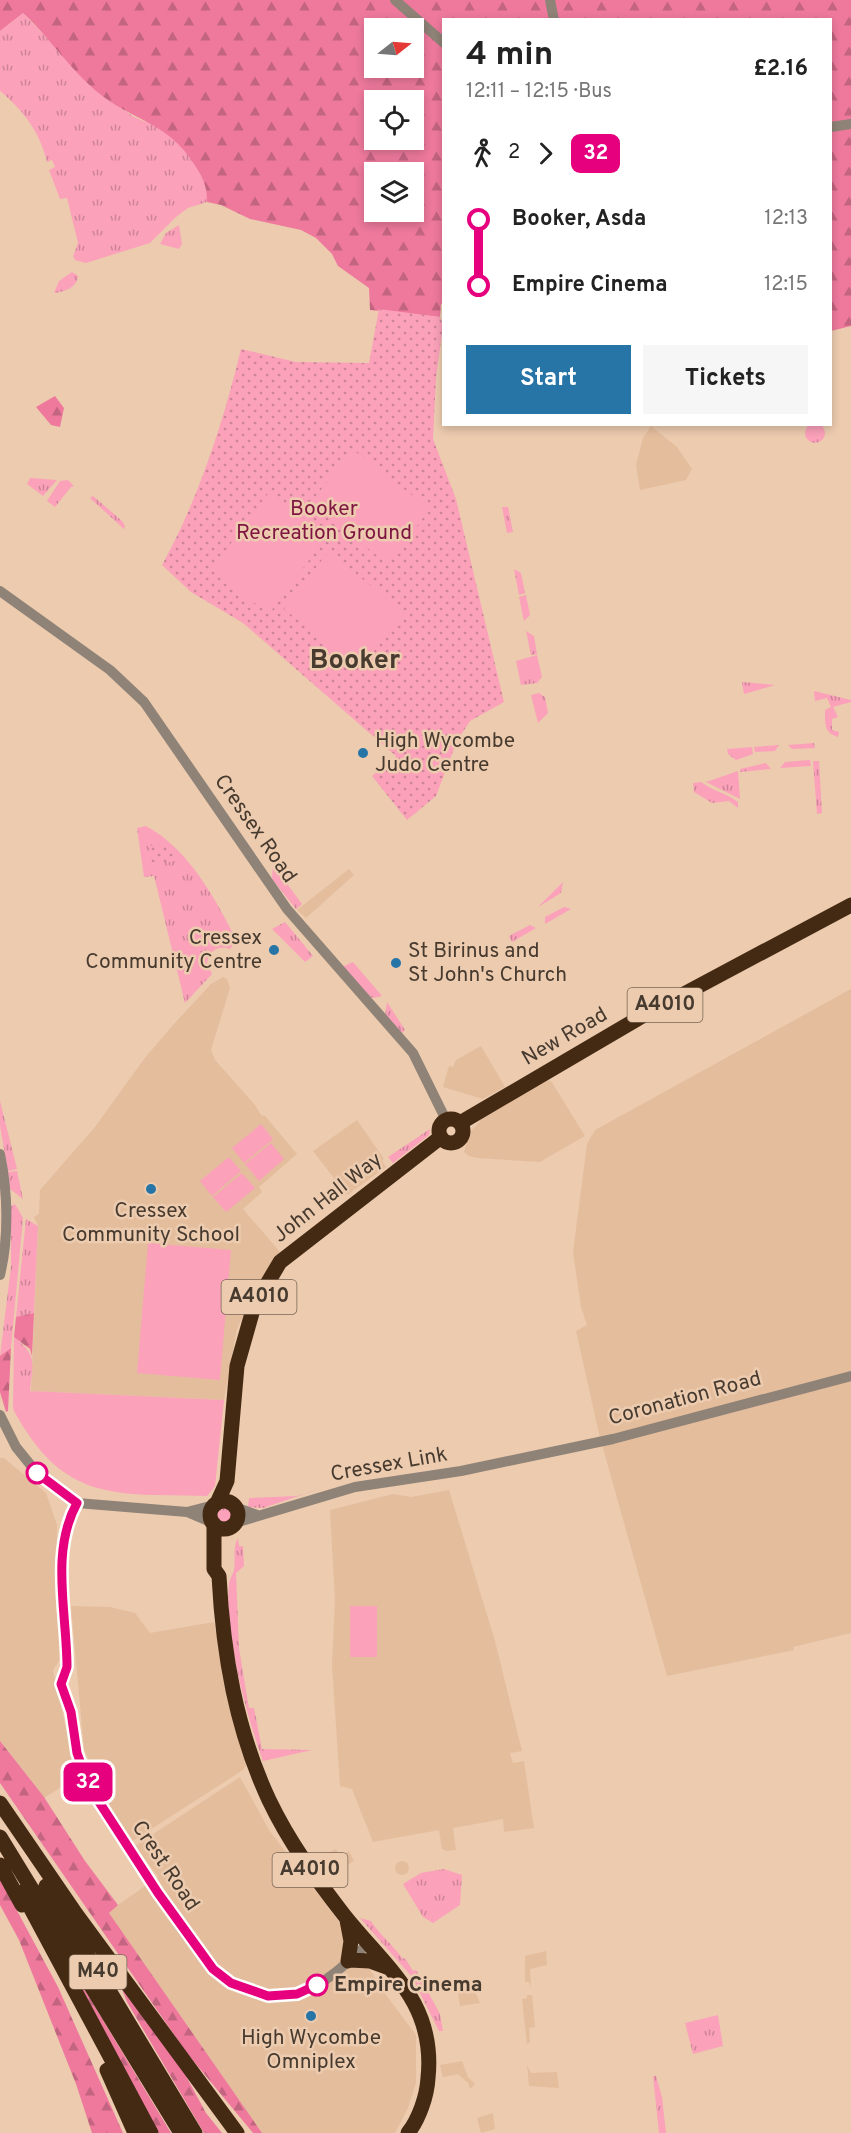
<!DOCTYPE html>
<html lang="en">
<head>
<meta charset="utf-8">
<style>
	body { margin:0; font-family:Overpass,sans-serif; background:#f6f6f6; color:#222; height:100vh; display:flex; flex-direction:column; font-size:22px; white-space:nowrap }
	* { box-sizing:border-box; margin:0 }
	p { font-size:20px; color:#767676 }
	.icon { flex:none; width:33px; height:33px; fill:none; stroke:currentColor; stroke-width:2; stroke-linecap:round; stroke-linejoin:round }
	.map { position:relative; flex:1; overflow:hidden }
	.panel { position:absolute; left:442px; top:18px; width:390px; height:408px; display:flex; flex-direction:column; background:#fff; border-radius:0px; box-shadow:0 3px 9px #0003 }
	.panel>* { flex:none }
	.badge { padding:0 12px; border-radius:9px; font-size:21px; line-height:39px }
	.needle { width:39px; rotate:73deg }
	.buttons { position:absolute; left:364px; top:18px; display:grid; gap:12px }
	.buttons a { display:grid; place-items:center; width:60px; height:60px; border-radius:0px; background:#fff; box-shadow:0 3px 9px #0003; font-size:30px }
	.map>.badge { position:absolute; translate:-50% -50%; box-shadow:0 0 0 3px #fff }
	.legs { display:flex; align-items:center; gap:9px; height:66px; padding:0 24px; font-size:20px }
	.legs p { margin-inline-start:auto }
	.overview { display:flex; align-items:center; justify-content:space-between; height:102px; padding:0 24px }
	h1 { font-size:33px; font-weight:700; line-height:45px }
	.primary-button { display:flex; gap:12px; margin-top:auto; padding:12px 24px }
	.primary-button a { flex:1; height:69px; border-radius:0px; background:#2774a7; color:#fff; font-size:24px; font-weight:700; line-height:69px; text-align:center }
	.primary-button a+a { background:#f6f6f6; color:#222 }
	ul { padding:0 24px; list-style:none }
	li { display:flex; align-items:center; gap:21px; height:66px; font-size:22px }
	li i { display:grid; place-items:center; width:9px; height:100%; margin:0 8px; background:currentColor }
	li i::after { content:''; width:15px; height:15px; margin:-8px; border:4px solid; border-radius:50%; background:#fff }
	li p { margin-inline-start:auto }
	li:first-child i { background:linear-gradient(#0000 50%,currentColor 0) }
	li:last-child i { background:linear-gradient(currentColor 50%,#0000 0) }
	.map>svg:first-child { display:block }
	.built { fill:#e4bd9d }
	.grass { fill:url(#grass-tufts) }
	.forest { fill:url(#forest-firs); fill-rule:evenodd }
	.park { fill:url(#park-dots) }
	.garden { fill:#fba1ba }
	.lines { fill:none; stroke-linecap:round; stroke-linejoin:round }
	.minor { stroke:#8f8276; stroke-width:10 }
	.highway { stroke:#442a13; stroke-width:15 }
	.line-1-casing { stroke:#fff; stroke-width:14 }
	.line-1 { stroke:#e6007e; stroke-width:9 }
	.poi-dot { fill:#2774a7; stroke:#eccbaf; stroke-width:2 }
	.stop-1-dot { fill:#fff; stroke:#e6007e; stroke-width:3 }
	.labels { text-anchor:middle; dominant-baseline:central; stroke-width:5; stroke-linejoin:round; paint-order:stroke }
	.shield { fill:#eccbaf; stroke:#786655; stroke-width:1.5 }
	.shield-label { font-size:20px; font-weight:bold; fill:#473a2f }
	.park-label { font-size:21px; fill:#7e1440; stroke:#eccbaf }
	.poi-label { font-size:21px; fill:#473a2f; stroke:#eccbaf; text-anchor:start }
	.street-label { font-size:21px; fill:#473a2f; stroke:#eccbaf }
	.stop-label { font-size:21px; font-weight:bold; fill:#473a2f; stroke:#eccbaf; text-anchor:start }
	.district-label { font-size:27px; font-weight:bold; fill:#473a2f; stroke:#eccbaf }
</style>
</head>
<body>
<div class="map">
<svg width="851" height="2133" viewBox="0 0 851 2133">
	<defs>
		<pattern id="grass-tufts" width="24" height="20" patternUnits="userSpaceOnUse" patternTransform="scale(1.5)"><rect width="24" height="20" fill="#fba1ba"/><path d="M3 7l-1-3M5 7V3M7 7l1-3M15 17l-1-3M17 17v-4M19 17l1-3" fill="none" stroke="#cd8498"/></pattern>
		<pattern id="forest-firs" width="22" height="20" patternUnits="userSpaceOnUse" patternTransform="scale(1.5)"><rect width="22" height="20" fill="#ee799d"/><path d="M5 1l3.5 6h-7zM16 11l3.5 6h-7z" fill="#c36480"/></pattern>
		<pattern id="park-dots" width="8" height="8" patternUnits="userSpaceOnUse" patternTransform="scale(1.5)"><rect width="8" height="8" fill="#fba1ba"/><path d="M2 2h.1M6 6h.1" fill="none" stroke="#cd8498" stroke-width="1.8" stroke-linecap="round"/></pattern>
	</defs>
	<rect width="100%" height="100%" fill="#eccbaf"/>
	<path class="built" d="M651,426L677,447L692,469L686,480L640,490L636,465L643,438Z
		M349,869L354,875L306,918L297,910Z
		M223,977L227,979L230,988L211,1050L215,1060L255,1105L261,1115L265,1116L297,1154L259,1187L262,1192L243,1209L280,1252L256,1287L237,1329L224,1400L31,1391L38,1226L34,1217L39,1214L40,1190L95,1127L144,1059L173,1025L211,984Z
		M851,989V1633L793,1647L794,1650L667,1676L599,1434L576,1331L587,1325L581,1307L573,1252L587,1144L595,1130Z
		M481,1046L505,1087L483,1099L443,1087L449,1066L453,1067L456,1060Z
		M544,1080L551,1081L585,1136L540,1162L477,1158L469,1156L464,1152L470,1132L483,1118Z
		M357,1120L384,1159L382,1161L386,1167L347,1195L313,1151Z
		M0,1458H4L46,1493L57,1525L56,1580L61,1658L53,1670L77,1777L44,1798L0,1741Z
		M449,1490L495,1641L522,1751L510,1753L513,1763L524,1761L534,1828L504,1832L503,1819L453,1828L456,1850L446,1851L442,1849L439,1830L373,1842L352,1789L340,1786L332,1665L335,1599L330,1510L393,1494L411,1497Z
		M71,1606L110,1607L135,1613L150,1633L214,1622L231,1714L248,1763L243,1770L131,1842L106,1800L84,1749Z
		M240,1777L269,1830L343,1927L386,1995L416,2035V2083L408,2108L395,2133H262L108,1912L158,1877L135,1846Z
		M336,1849L340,1856L349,1851L354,1861L332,1874L334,1878L329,1881L315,1860Z
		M395 1868a7 7 0 1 1 14 0a7 7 0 1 1-14 0Z
		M546,1951L547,1965L530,1969L531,1987L529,1982H525V1956Z
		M472,1984L480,2003L460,2006L457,1987Z
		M527,1995H532L535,2027L529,2028L530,2042L527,2044L522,1999L527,1998Z
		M462,2061L468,2077L475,2084L470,2089L468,2083L458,2074L443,2077L440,2065Z
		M527,2065L531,2073L557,2072L559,2088L529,2086Z
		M493,2113L495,2129L481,2133L477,2118Z"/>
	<path class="grass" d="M23,13L98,92L134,117L163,129L187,150L207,187V202L188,208L176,217L150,243L86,263L75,260L73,256L78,243L67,198L60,199L49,170L55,167L52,160L47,162C40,132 23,110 0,91V31Z
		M179,225L182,244L179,249L160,244L166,233Z
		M72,272L78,276C77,288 64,292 54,293L59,281Z
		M805 433a10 10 0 1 1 20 0a10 10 0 1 1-20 0Z
		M30,478L57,480L43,496L27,484Z
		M68,480L74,486L71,487L55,507L47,501L60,481Z
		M93,496L122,521L125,526L124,529L90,498Z
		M502,507H508L513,532L507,533Z
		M514,569L521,573L525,593L519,595Z
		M526,595L530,615L524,621L519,597Z
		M526,631L534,636L537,654L531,655Z
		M537,655L542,677L537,683L521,685L516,661Z
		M742,682L775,685L744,694Z
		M814,691L851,700V702L833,707L838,717L832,719V730L839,732L838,737C824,733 825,724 825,710L831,707L827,698L815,701Z
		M539,693L545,697L548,713L538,723L531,695Z
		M814,743L815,748L792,749L788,745Z
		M779,745L775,751L755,752L754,747Z
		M752,747L753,754L736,760L728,754L727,749Z
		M810,760L811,766L780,768L785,762Z
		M813,761H819L822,813L817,814Z
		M766,763L771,769L740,772V769Z
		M738,771L740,799L706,782Z
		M701,782C713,791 726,793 738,802V808L729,801L712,803L694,792L693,783Z
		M146,826C189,849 216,900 237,941L230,949C218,945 209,951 207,963L212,974L185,1003L154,876L144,877L137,828Z
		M273,865L302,904L296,909L272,879Z
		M563,882L561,893L538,907Z
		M564,907L571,909L545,924V917Z
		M285,922L313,956L305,962L272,929Z
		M530,925L536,928L512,942L509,936Z
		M353,962L382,996L373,998L369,996L342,967Z
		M387,1002L405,1030L401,1034L385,1016Z
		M0,1101L17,1169L8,1171L0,1126Z
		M430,1129L429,1135L393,1163L388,1157Z
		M17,1171L23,1199L10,1189L8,1172Z
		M15,1204L23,1218L11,1348L0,1356L11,1267V1206Z
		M26,1219L38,1226L34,1313L16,1317Z
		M14,1337C39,1357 32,1363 30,1393L13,1409Z
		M319,1489L263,1508L248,1507L249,1498L297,1496Z
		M217 1514a8 8 0 1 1 16 0a8 8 0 1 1-16 0Z
		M238,1538L239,1546H243L244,1566L236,1573L239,1648L249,1708H254L262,1749L312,1750L263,1761C246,1713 224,1634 229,1583C230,1578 233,1575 234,1570C236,1559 232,1548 238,1538Z
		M444,1869L462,1875L460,1905L433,1923L423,1917L403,1884L421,1873Z
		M360,1918L371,1921C380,1935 393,1945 403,1959L405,1958L413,1971L416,1970L440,2014L443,2031H439L412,1977Z
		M718,2015L723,2046L693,2054L685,2023Z
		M653,2076H656L662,2097L666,2133H659Z"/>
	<path class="forest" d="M0,0H545L550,19L444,20V303L441,304L440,317L370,310L369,288L338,266L332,254L316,238L301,230L250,219L221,205L207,202C207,185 203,178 194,164C168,122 132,121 96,91C69,68 49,37 23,13L0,31ZM375,28H414V68H375ZM375,100H414V140H375ZM375,172H414V212H375Z
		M553,0H851V121L831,124V20L558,19Z
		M851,126V326L831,331V129Z
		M55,396L64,408L60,427L51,425L36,407Z
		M34,1313L32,1356L30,1349L14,1337L16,1317Z
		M11,1348L8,1411L6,1412L0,1392V1356Z
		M0,1741L44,1797L85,1861L118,1905L109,1913L262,2133H253L186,2052L0,1783Z
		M0,1879L58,1987L123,2133H92L76,2084L19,1940L0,1905Z
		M115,1972L180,2065L206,2113L222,2133H204L127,2002Z
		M83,1987L171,2133H156L83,1998Z"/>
	<path class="park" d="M379,309L440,317L443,325L436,378L433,439L456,499L504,702L470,721L457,741L436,796L407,820L372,776L396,756L243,623L191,592L162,565C199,498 223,423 241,349L296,362L369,363Z
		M166,843L174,850L171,862H151L149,846Z"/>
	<path class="garden" d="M352,449L430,509L388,564L310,504Z
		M269,492L327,536L269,614L211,570Z
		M328,552L405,612L360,669L284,609Z
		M261,1124L273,1139L244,1163L232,1148Z
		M271,1143L284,1159L259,1181L245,1164Z
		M229,1157L241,1171L212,1196L200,1181Z
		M242,1173L255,1188L226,1212L213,1197Z
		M148,1243L231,1250L220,1380L137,1373Z
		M31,1391L224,1400L215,1486L207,1496C112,1494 63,1502 13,1409Z
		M350,1606H377V1657H350Z"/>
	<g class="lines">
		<path class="minor" d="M395,0L444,43
			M550,0L554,20
			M831,127L851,124
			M0,591L110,670L144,702L287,909L413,1053L446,1120
			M0,1154C8,1192 9,1238 0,1275
			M0,1415L16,1447L37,1473L77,1503L187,1512L213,1523
			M77,1503C50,1552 67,1614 67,1667L61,1684C73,1707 70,1730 77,1755C80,1765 85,1775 89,1784C100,1812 132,1850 148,1877C181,1929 232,2023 307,1990C331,1980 350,1959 369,1943
			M235,1507L257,1515
			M187,1512L214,1505
			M235,1523L355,1487L461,1471L613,1439L851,1376"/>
		<path class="highway" d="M439 1131a12 12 0 1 1 24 0a12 12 0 1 1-24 0Z
			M460,1123L639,1018L851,905
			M210 1515a14 14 0 1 1 28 0a14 14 0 1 1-28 0Z
			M217,1503L227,1481L237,1366L254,1306L280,1262L441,1137
			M214,1524V1569L219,1576C223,1654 236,1729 269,1800C289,1842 316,1879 344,1915C386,1968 436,2002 428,2078C427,2096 419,2119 408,2133
			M0,1803L76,1914L237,2133
			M0,1837L181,2133
			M0,1865L22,1905
			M46,1886L195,2133
			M22,1892L151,2133
			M347,1920L351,1941L348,1961
			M350,1960L370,1961L389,1968
			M107,2070L135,2133"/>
	</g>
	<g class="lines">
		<g class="line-1-casing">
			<path id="line-1" d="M37,1473L77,1503C50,1552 67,1613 67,1667L61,1684L71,1712L77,1753L90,1788L158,1893L213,1969L231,1983L268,1996L297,1994L317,1985"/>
		</g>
		<use href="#line-1" class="line-1"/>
	</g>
	<g class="poi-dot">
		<circle cx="363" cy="753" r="6"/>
		<circle cx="274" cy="950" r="6"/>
		<circle cx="396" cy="963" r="6"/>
		<circle cx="151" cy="1189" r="6"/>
		<circle cx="311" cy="2016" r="6"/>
	</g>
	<g class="stop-1-dot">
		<circle cx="37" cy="1473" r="10"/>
		<circle cx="317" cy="1985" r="10"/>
	</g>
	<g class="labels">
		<g class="shield">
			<rect x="627.5" y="988" width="75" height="34" rx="4.5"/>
			<rect x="221.5" y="1280" width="75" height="34" rx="4.5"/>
			<rect x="272.5" y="1853" width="75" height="34" rx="4.5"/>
			<rect x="69.5" y="1955" width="57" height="34" rx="4.5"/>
		</g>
		<g class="shield-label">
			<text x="665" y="1005">A4010</text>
			<text x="259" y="1297">A4010</text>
			<text x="310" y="1870">A4010</text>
			<text x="98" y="1972">M40</text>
		</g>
		<g class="park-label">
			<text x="324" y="509">Booker<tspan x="324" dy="24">Recreation Ground</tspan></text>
		</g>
		<g class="poi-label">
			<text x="375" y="741">High Wycombe<tspan x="375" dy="24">Judo Centre</tspan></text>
			<text x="262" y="938" text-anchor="end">Cressex<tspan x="262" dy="24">Community Centre</tspan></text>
			<text x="408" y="951">St Birinus and<tspan x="408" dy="24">St John's Church</tspan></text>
			<text x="151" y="1211" text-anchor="middle">Cressex<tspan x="151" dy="24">Community School</tspan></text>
			<text x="311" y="2038" text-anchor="middle">High Wycombe<tspan x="311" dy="24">Omniplex</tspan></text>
		</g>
		<g class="street-label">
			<text transform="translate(255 829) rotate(55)">Cressex Road</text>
			<text transform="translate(565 1037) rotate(-30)">New Road</text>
			<text transform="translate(328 1198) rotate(-38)">John Hall Way</text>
			<text transform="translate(685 1399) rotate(-15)">Coronation Road</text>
			<text transform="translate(389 1465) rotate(-10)">Cressex Link</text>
			<text transform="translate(165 1866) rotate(56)">Crest Road</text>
		</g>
		<g class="stop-label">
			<text x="334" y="1985">Empire Cinema</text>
		</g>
		<g class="district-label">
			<text x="355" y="661">Booker</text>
		</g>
	</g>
</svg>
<div class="buttons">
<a><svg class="needle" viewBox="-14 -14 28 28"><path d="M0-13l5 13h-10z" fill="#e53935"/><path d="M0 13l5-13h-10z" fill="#767676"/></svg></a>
<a><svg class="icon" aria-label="locate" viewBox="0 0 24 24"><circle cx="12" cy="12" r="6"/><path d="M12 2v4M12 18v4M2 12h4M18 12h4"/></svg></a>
<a><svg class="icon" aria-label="layers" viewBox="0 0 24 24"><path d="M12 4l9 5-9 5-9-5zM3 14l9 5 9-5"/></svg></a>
</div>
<b class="badge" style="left:88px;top:1782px;background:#e6007e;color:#fff">32</b>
<section class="panel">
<div class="overview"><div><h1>4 min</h1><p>12:11 – 12:15 · Bus</p></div><b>£2.16</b></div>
<div class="legs"><svg class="icon" aria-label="walk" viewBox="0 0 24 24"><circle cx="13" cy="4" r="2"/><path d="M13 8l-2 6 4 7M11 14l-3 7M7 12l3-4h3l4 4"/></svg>2<svg class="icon" aria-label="forward" viewBox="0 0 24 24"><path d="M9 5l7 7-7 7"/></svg><b class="badge" style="background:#e6007e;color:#fff">32</b></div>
<ul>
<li><i style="color:#e6007e"></i><b>Booker, Asda</b><p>12:13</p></li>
<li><i style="color:#e6007e"></i><b>Empire Cinema</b><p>12:15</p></li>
</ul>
<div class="primary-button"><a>Start</a><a>Tickets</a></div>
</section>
</div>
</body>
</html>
